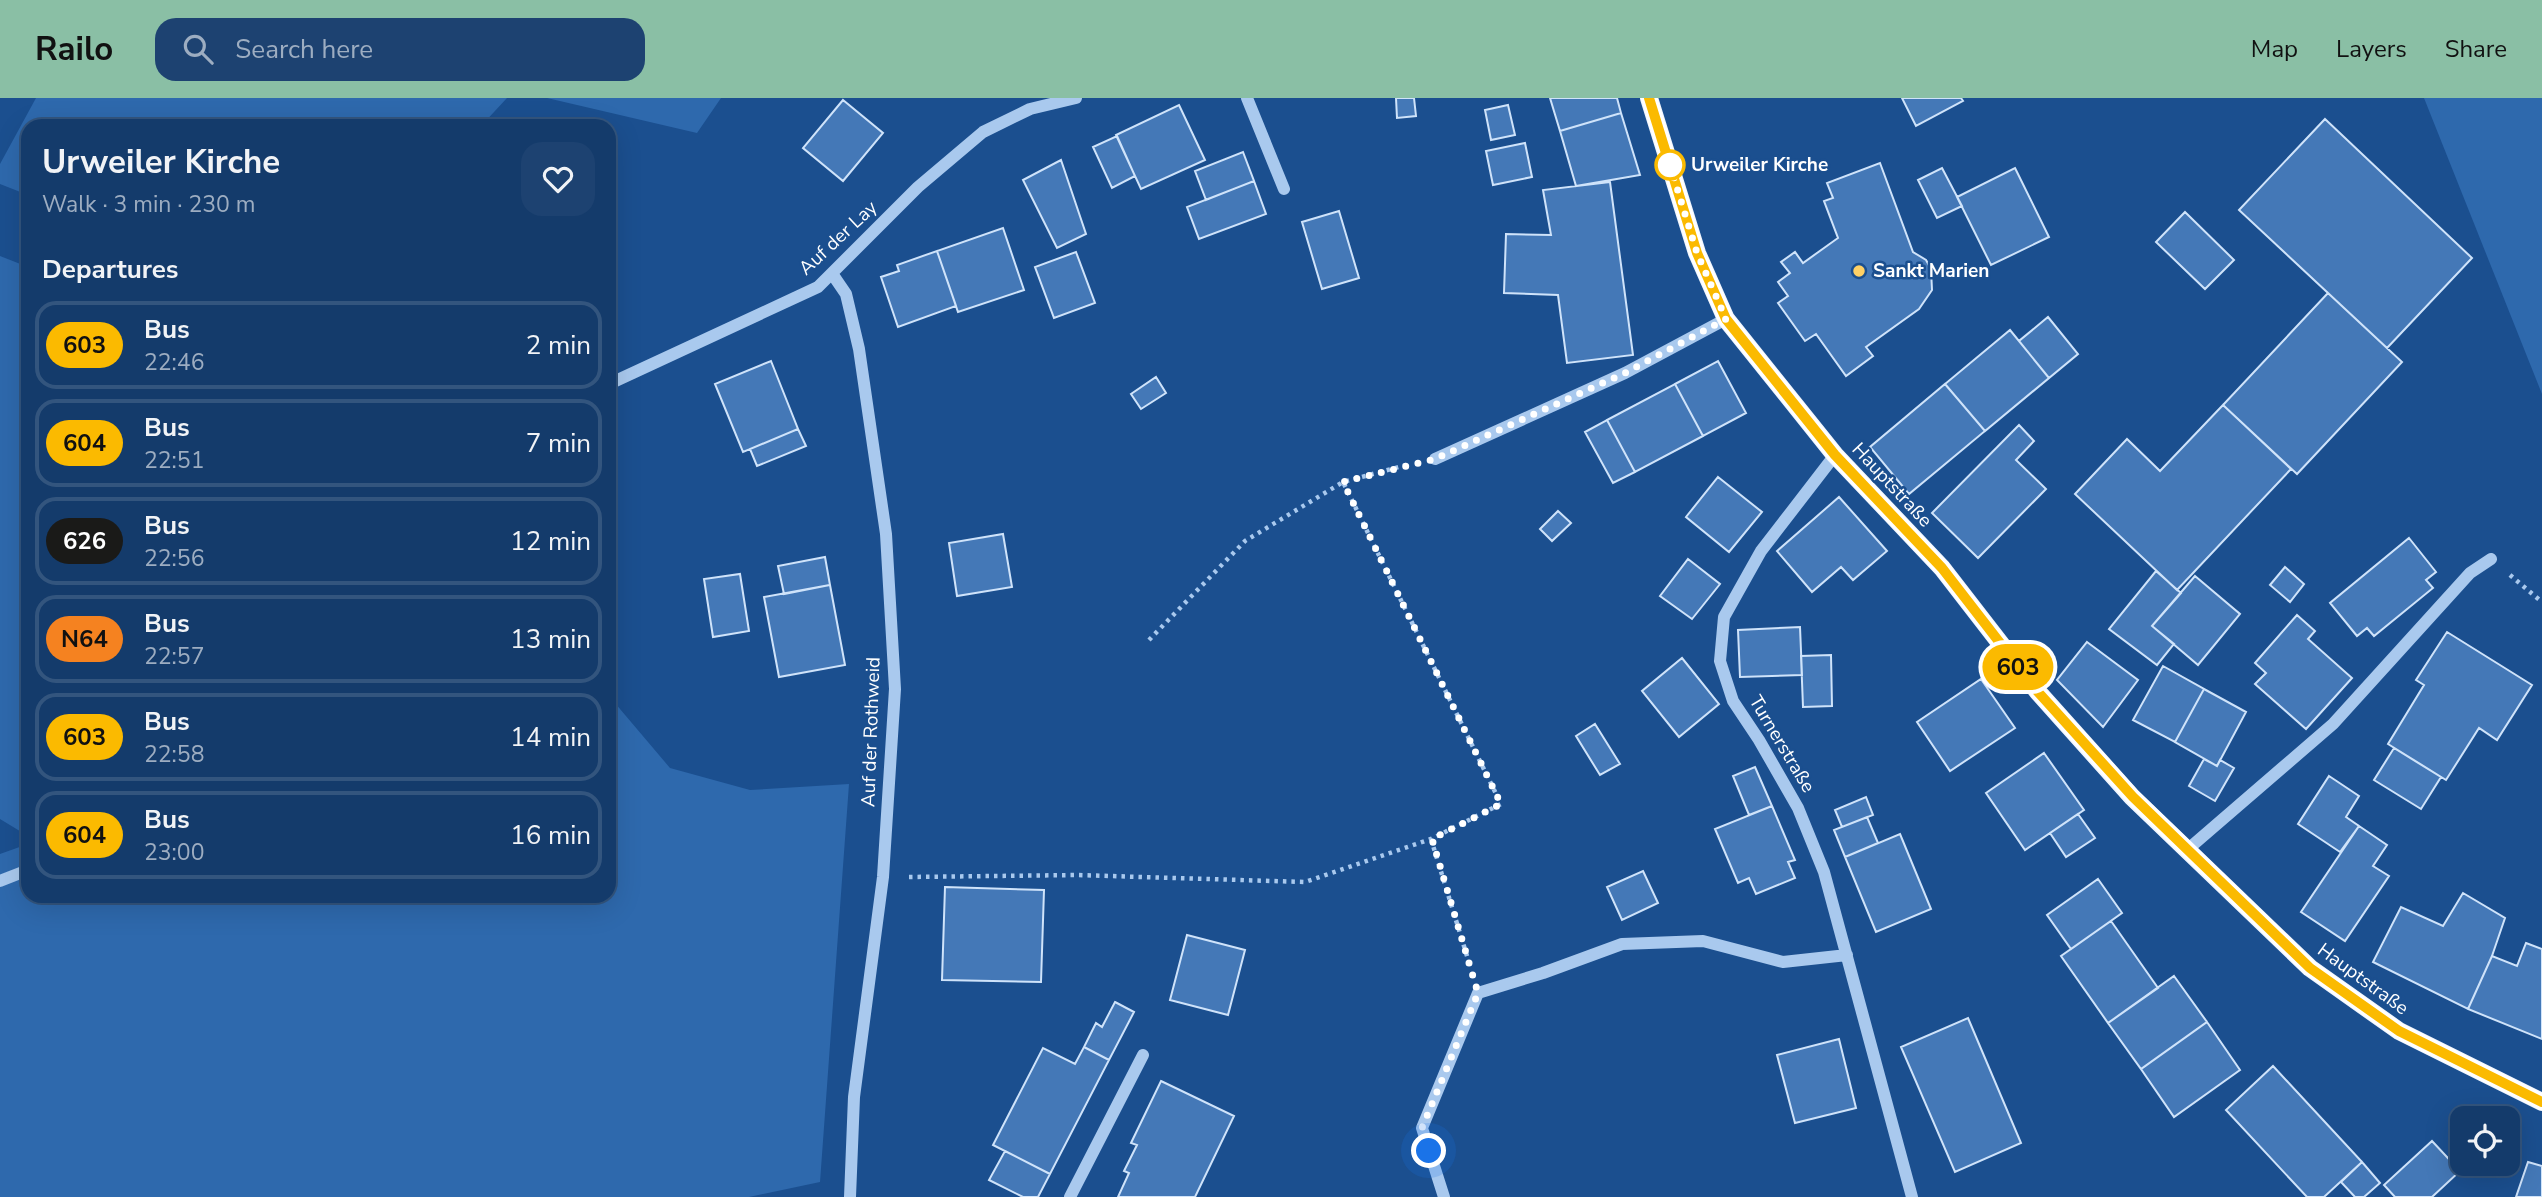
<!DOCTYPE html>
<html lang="en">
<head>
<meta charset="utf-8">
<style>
	body { margin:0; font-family:"Nunito Sans",sans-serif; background:#1d4271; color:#f1f3f6; height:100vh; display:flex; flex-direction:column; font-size:26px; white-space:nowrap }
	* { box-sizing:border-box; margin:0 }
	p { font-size:23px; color:#9dadc1 }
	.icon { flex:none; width:38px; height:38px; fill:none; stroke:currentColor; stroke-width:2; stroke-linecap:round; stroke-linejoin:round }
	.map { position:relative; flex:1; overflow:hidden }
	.sheet { position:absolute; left:21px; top:21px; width:595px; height:784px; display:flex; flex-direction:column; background:#143b6b; border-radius:21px; box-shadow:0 7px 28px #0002,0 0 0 2px #33557e }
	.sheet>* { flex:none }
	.badge { padding:0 14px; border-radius:23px; font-size:24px; line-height:46px }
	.tools { position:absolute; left:2450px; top:1008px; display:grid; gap:14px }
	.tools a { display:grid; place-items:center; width:70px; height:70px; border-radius:14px; background:#143b6b; box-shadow:0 7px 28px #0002,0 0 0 2px #33557e; font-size:35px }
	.you { position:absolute; width:35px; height:35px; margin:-18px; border:5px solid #fff; border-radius:50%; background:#1a73e8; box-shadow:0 0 0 10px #1a73e833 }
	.map>.badge { position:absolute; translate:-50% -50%; box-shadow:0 0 0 4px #fff }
	h2 { padding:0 21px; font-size:26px; line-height:63px }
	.round { display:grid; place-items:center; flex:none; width:74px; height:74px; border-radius:21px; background:#1d4271 }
	.headline { display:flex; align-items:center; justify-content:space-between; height:119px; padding:0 21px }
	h1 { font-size:33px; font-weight:700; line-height:52px }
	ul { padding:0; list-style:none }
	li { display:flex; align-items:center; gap:21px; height:88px; margin:0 14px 10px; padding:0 7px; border:4px solid #33557e; border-radius:21px }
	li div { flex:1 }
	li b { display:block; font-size:26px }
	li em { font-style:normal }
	li .badge { min-width:77px; font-weight:700; text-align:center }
	header { display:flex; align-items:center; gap:42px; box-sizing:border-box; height:98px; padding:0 35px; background:#8abfa5; color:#111 }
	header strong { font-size:33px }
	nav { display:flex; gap:38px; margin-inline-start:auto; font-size:24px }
	.search { width:490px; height:63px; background:#1d4271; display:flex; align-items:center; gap:18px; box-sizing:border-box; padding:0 24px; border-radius:21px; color:#9dadc1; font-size:26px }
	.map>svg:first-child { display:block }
	.green { fill:#2e69ad }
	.building { fill:#4478b7; stroke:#cfe3fa; stroke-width:2 }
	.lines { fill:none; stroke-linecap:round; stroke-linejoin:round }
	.path { stroke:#a9c9ee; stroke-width:4.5; stroke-dasharray:3.5 5; stroke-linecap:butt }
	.minor { stroke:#a9c9ee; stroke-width:12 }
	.major { stroke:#f0f6ff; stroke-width:18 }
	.line-casing { stroke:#fff; stroke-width:16 }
	.line { stroke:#fbba00; stroke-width:10 }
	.walk { stroke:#fff; stroke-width:7; stroke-dasharray:0 12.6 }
	.stop-dot { fill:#fff; stroke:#fbba00; stroke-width:3.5 }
	.poi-dot { fill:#ffd166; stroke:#1b4f8f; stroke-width:2.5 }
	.labels { text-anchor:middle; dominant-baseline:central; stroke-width:5; stroke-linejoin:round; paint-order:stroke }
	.stop-label { font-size:19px; font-weight:bold; fill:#fff; stroke:#1b4f8f; text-anchor:start }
	.street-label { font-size:19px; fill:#fff; stroke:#1b4f8f }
	.poi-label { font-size:19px; font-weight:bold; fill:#fff; stroke:#1b4f8f; text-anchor:start }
</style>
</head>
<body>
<header>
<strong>Railo</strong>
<div class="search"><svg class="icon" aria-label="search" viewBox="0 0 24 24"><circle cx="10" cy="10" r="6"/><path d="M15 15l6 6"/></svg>Search here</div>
<nav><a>Map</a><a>Layers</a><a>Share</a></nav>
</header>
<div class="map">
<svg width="2542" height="1099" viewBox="0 0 2542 1099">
	<rect width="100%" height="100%" fill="#1b4f8f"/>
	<path class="green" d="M36,0H507L481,28H28V97L0,86V66Z
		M547,0H721L697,35Z
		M2424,0H2542V296Z
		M0,158L28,169V738L0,721Z
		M609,598L670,670L750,692L849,686L820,1084L749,1099H0V756L28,746V798H609Z"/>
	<path class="building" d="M1396,0H1414L1416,18L1397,20Z
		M1550,0H1617L1621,15L1560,33Z
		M1902,0H1961L1963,3L1916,28Z
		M843,2L883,35L843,83L803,50Z
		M1179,7L1205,62L1141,91L1116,37Z
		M1508,7L1515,37L1491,42L1485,12Z
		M1621,15L1640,77L1576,88L1560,33Z
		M2325,21L2472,160L2387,250L2239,112Z
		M1117,38L1135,78L1112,90L1093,49Z
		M1525,45L1532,79L1493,87L1486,53Z
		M1243,54L1254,83L1206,102L1195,73Z
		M1061,62L1086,136L1057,150L1023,82Z
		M1880,65L1913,154L1926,162L1931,171L1932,192L1919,211L1866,249L1873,258L1846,278L1816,236L1805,243L1778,205L1788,198L1778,184L1790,175L1781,164L1795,154L1803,165L1838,140L1824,103L1833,100L1827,85Z
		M1942,70L1962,108L1937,120L1918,82Z
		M2015,70L2049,139L1991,167L1957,99Z
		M1254,83L1266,116L1199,141L1187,109Z
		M1610,84L1633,257L1567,265L1558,197L1504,195L1506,136L1551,137L1543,92Z
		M1339,113L1359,180L1322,191L1302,124Z
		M2185,114L2234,162L2205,191L2156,144Z
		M1003,130L1024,192L958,214L937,153Z
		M937,153L956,208L898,229L881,179L899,173L897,167Z
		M1076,154L1095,205L1054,220L1035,169Z
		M2328,195L2402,264L2297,376L2223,307Z
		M2048,219L2078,256L2049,280L2019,243Z
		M2010,232L2049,280L1985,333L1945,286Z
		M771,263L798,331L743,354L715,286Z
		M1718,263L1746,315L1703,338L1675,286Z
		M1156,279L1166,295L1141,311L1131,296Z
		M1675,286L1703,338L1635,374L1607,322Z
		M1945,286L1985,333L1909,396L1870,349Z
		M2223,307L2291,371L2177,492L2075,396L2127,341L2160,373Z
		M1607,322L1635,374L1613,385L1585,334Z
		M2019,327L2034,343L2016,362L2046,391L1978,460L1932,415Z
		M798,331L806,348L757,368L750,351Z
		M1718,379L1762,414L1729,454L1686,419Z
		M1839,399L1887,453L1853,482L1841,469L1812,494L1777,453Z
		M1558,413L1571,425L1552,443L1540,431Z
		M1003,436L1012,489L957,498L949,445Z
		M2409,440L2436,474L2426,482L2433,490L2374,538L2367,530L2357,538L2330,505Z
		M825,459L830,487L784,496L778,468Z
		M1688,461L1720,486L1692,521L1660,498Z
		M2285,469L2304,486L2290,504L2270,487Z
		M2156,473L2181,495L2152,528L2174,546L2157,567L2109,531Z
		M740,476L749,533L713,539L704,481Z
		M2195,478L2240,516L2198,567L2152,528Z
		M830,487L845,567L779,579L764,499Z
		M2297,517L2315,533L2308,541L2352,580L2306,631L2255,586L2266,575L2255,565Z
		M1800,529L1802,577L1740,579L1738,532Z
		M2447,534L2532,587L2497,642L2479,630L2446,682L2388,646L2424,587L2416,582Z
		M2087,544L2138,582L2103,629L2057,582Z
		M1831,557L1832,608L1803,609L1801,558Z
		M1682,560L1719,606L1679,639L1642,593Z
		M2163,568L2204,591L2175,644L2133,622Z
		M1981,581L2015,630L1950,673L1917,624Z
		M2204,591L2246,614L2217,668L2175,644Z
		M1595,626L1620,666L1600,677L1576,638Z
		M2394,650L2441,679L2421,711L2374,682Z
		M2044,655L2084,712L2025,752L1986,695Z
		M2204,661L2217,668L2220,662L2234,670L2215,703L2189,688Z
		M1755,669L1772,708L1749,717L1733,678Z
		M2329,678L2359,698L2346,719L2359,728L2340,754L2298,726Z
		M1866,699L1873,717L1842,729L1835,712Z
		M1772,708L1795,762L1788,764L1795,780L1756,796L1749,780L1738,785L1715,731Z
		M2078,716L2095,740L2066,759L2050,735Z
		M1867,719L1878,745L1845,759L1834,732Z
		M2359,728L2387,747L2373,768L2389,778L2345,843L2301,814Z
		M1900,736L1931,811L1876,834L1845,759Z
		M1643,773L1658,805L1622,822L1607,789Z
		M2098,781L2122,815L2071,851L2047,817Z
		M945,789L1044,792L1041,884L942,882Z
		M2463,795L2505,820L2492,858L2468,911L2373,864L2401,809L2443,828Z
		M2111,823L2158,890L2108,925L2061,858Z
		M1187,837L1245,852L1228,917L1170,902Z
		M2526,845L2542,851V941L2468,911L2492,858L2517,868Z
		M2174,878L2207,924L2141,971L2108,925Z
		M1115,904L1134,914L1109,962L1084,949L1096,925L1102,929Z
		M1968,920L2021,1045L1955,1074L1901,949Z
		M2207,924L2240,972L2174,1019L2141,971Z
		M1839,941L1856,1010L1795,1025L1777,957Z
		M1084,949L1109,962L1050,1076L993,1047L1043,950L1075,966Z
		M2273,968L2362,1064L2324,1099H2307L2226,1012Z
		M1161,983L1234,1018L1195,1099H1118L1129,1075L1124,1073L1137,1047L1131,1045Z
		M2432,1043L2460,1073L2432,1099H2395L2384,1087Z
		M1005,1053L1050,1076L1038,1099H1023L989,1082Z
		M2362,1064L2380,1085L2364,1099H2355L2341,1084Z
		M2528,1064L2542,1068V1099H2516Z"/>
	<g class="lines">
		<path class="path" d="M2510,477L2542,504
			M1149,542L1245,443L1343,384L1410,366
			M1431,741L1471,871
			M909,779L1077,777L1305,784L1431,741L1501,706L1343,384"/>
		<path class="minor" d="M1247,0L1284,91
			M833,177L846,196L859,251L886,436L895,591L883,779L854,999L850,1099
			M609,286L818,189L918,89L983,34L1030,11L1076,0
			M1835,357L1761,453L1724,519L1720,563L1733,603L1759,642L1798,710L1824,774L1912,1099
			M1435,361L1625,275L1726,221
			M2187,752L2333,626L2470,475L2491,461
			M0,783L28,772
			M1070,1099L1143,957
			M1444,1099L1422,1030L1478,895L1543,875L1622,846L1703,843L1783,864L1847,857"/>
		<path class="major" d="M1649,0L1697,155L1726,221L1835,357L1942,470L2038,594L2132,699L2310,870L2399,933L2542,1004"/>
	</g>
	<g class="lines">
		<g class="line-casing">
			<path id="line" d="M1649,0L1697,155L1726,221L1835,357L1942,470L2038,594L2133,699L2310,870L2399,933L2542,1004"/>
		</g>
		<use href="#line" class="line"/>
		<path class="walk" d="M1429,1053L1422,1030L1478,895L1432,741L1501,706L1343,384L1435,361L1625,275L1726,221L1697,155L1670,67"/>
	</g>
	<circle class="stop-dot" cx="1670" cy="67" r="14"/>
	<circle class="poi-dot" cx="1859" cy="173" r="7"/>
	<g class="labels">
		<g class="stop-label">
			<text x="1691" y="67">Urweiler Kirche</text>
		</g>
		<g class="street-label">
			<text transform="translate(838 140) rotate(-43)">Auf der Lay</text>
			<text transform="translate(1892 387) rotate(47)">Hauptstraße</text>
			<text transform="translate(871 634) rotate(-88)">Auf der Rothweid</text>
			<text transform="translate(1782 646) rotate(59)">Turnerstraße</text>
			<text transform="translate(2363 881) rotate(36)">Hauptstraße</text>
		</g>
		<g class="poi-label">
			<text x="1873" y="173">Sankt Marien</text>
		</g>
	</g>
</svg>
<div class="tools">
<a><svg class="icon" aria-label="locate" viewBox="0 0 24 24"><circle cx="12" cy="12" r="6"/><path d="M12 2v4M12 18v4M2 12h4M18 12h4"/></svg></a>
</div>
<div class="you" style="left:1429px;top:1053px"></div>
<b class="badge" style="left:2018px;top:569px;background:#fbba00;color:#111">603</b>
<section class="sheet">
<div class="headline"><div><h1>Urweiler Kirche</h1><p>Walk · 3 min · 230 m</p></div><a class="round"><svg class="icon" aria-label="heart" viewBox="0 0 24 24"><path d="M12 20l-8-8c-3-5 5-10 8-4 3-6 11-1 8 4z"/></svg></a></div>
<h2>Departures</h2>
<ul>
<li><span class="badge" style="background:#fbba00;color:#111">603</span><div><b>Bus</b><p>22:46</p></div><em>2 min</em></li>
<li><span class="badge" style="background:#fbba00;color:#111">604</span><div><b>Bus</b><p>22:51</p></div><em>7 min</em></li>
<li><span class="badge" style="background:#1a1a18;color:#fff">626</span><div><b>Bus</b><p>22:56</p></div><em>12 min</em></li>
<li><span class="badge" style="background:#f58220;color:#111">N64</span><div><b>Bus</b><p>22:57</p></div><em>13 min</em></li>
<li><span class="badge" style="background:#fbba00;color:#111">603</span><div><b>Bus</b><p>22:58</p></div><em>14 min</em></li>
<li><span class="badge" style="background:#fbba00;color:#111">604</span><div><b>Bus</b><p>23:00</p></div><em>16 min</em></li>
</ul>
</section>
</div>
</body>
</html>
